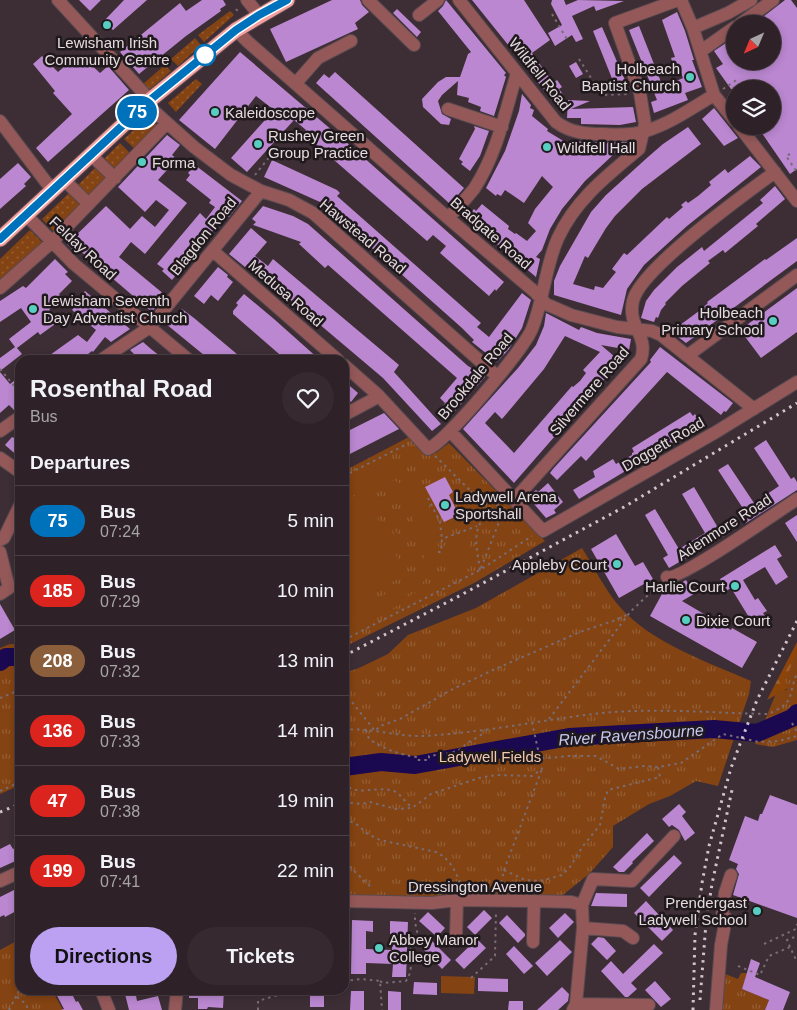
<!DOCTYPE html>
<html lang="en">
<head>
<meta charset="utf-8">
<style>
	body { margin:0; font-family:Helvetica,sans-serif; background:#362a30; color:#f1f3f6; height:100vh; display:flex; flex-direction:column; font-size:19px; white-space:nowrap }
	* { box-sizing:border-box; margin:0 }
	p { font-size:16px; color:#a7a4a8 }
	.icon { flex:none; width:28px; height:28px; fill:none; stroke:currentColor; stroke-width:2; stroke-linecap:round; stroke-linejoin:round }
	.map { position:relative; flex:1; overflow:hidden }
	.details { position:absolute; left:15px; top:355px; width:334px; height:640px; display:flex; flex-direction:column; background:#2e2228; border-radius:15px; box-shadow:0 2px 8px #0003,0 0 0 1px #493f45 }
	.details>* { flex:none }
	.badge { padding:0 10px; border-radius:16px; font-size:18px; line-height:32px }
	.needle { width:32px; rotate:224deg }
	.fabs { position:absolute; left:726px; top:15px; display:grid; gap:10px }
	.fabs a { display:grid; place-items:center; width:55px; height:55px; border-radius:50%; background:#2e2228; box-shadow:0 2px 8px #0003,0 0 0 1px #493f45; font-size:25px }
	.map>.badge { position:absolute; translate:-50% -50%; box-shadow:0 0 0 2px #fff }
	h2 { padding:0 15px; font-size:19px; line-height:45px }
	.round { display:grid; place-items:center; flex:none; width:52px; height:52px; border-radius:26px; background:#362a30 }
	.headline { display:flex; align-items:center; justify-content:space-between; height:85px; padding:0 15px }
	h1 { font-size:24px; font-weight:700; line-height:38px }
	.action { display:flex; gap:10px; margin-top:auto; padding:10px 15px }
	.action a { flex:1; height:58px; border-radius:30px; background:#bca0f2; color:#111; font-size:20px; font-weight:700; line-height:58px; text-align:center }
	.action a+a { background:#362a30; color:#f1f3f6 }
	ul { padding:0; list-style:none }
	li { display:flex; align-items:center; gap:15px; height:70px; padding:0 15px; border-top:1px solid #493f45 }
	li div { flex:1 }
	li b { display:block; font-size:19px }
	li em { font-style:normal }
	li .badge { min-width:55px; font-weight:700; text-align:center }
	.map>svg:first-child { display:block }
	.grass { fill:url(#grass-dots) }
	.forest { fill:url(#forest-firs) }
	.park { fill:url(#park-tufts) }
	.pitch { fill:#844312 }
	.lines { fill:none; stroke-linecap:round; stroke-linejoin:round }
	.river { stroke:#1a0950; stroke-width:18 }
	.building { fill:#ba87d0; fill-rule:evenodd }
	.minor-casing { stroke:#584a50; stroke-width:14 }
	.highway-casing { stroke:#584a50; stroke-width:17 }
	.path { stroke:#796c72; stroke-width:2; stroke-dasharray:2.5 4; stroke-linecap:butt }
	.minor { stroke:#945859; stroke-width:12 }
	.highway { stroke:#f69d9d; stroke-width:15 }
	.rail { stroke:#cfc4c9; stroke-width:3; stroke-dasharray:2.5 5; stroke-linecap:butt }
	.line-casing { stroke:#fff; stroke-width:11 }
	.line { stroke:#0072bc; stroke-width:8 }
	.poi-dot { fill:#57cec2; stroke:#1f191c; stroke-width:2 }
	.stop-dot { fill:#fff; stroke:#0072bc; stroke-width:2.5 }
	.labels { text-anchor:middle; dominant-baseline:central; stroke-width:5; stroke-linejoin:round; paint-order:stroke }
	.poi-label { font-size:15px; fill:#e5dbdf; stroke:#1f191c; text-anchor:start }
	.street-label { font-size:15px; fill:#e5dbdf; stroke:#1f191c }
	.park-label { font-size:15px; fill:#f2c8af; stroke:#1f191c }
	.water-label { font-size:16px; font-style:italic; fill:#c4c6f0; stroke:#1f191c }
</style>
</head>
<body>
<div class="map">
<svg width="797" height="1010" viewBox="0 0 797 1010">
	<defs>
		<pattern id="grass-dots" width="8" height="8" patternUnits="userSpaceOnUse" patternTransform="scale(1.25)"><rect width="8" height="8" fill="#844312"/><path d="M2 2h.1M6 6h.1" fill="none" stroke="#955e34" stroke-width="1.8" stroke-linecap="round"/></pattern>
		<pattern id="forest-firs" width="22" height="20" patternUnits="userSpaceOnUse" patternTransform="scale(1.25)"><rect width="22" height="20" fill="#8c4408"/><path d="M5 1l3.5 6h-7zM16 11l3.5 6h-7z" fill="#9c5e2c"/></pattern>
		<pattern id="park-tufts" width="24" height="20" patternUnits="userSpaceOnUse" patternTransform="scale(1.25)"><rect width="24" height="20" fill="#844312"/><path d="M3 7l-1-3M5 7V3M7 7l1-3M15 17l-1-3M17 17v-4M19 17l1-3" fill="none" stroke="#955e34"/></pattern>
	</defs>
	<rect width="100%" height="100%" fill="#3d2e35"/>
	<path class="grass" d="M230,11L234,15L204,42L198,35Z
		M195,38L201,45L178,66L171,59Z
		M165,65L171,71L149,90L143,84Z
		M196,79L202,84L176,112L168,103Z
		M149,116L158,127L136,150L124,139Z
		M120,143L131,154L114,172L102,161Z
		M96,167L107,179L89,197L78,185Z
		M69,193L80,205L54,232L42,219Z
		M30,230L44,244L0,282V259Z"/>
	<path class="forest" d="M797,642V683L767,700Z"/>
	<path class="park" d="M409,437L423,452L436,453L449,443L545,541L474,583L344,647V471Z
		M582,548C593,566 606,591 619,606C651,643 708,662 751,681L749,694L718,786L696,781L670,796L649,804L613,826V847L590,873L558,899L344,896V673L359,668L388,654L408,635L476,608Z
		M10,644H20V785L0,794V648Z
		M797,654V740L773,747L755,744L777,691L787,690L785,679Z
		M20,939V990H52L63,1010H0V950Z
		M741,973H747L742,989L769,1000L765,1010H718L725,974L738,979Z"/>
	<path class="pitch" d="M384,463L390,475L385,478C395,481 405,484 413,490C445,513 446,560 418,587C411,594 400,597 392,602C376,610 360,618 344,626V614L402,586L411,579L418,571L423,561L425,549V544L404,501L394,492L380,489H369L344,499V483Z
		M366,495L406,575L344,606V507Z
		M381,496L386,505L384,507L408,556L406,557L381,508L378,509L374,500Z
		M466,536L469,537V569L454,564L448,560Z
		M421,590L423,595L412,600L411,599L344,632V629Z
		M441,976L475,977L474,994L441,993Z"/>
	<g class="lines">
		<path class="river" d="M0,662L6,657H20
			M344,767L381,762L415,765L569,737L714,729L757,733L792,718L797,713"/>
	</g>
	<path class="building" d="M79,0H101L90,11Z
		M124,0H147L113,30L110,28L108,30L102,23Z
		M202,0H223L226,5L220,9L221,11L186,36L139,74L120,52L180,3L186,11Z
		M332,0H360L362,5L369,12L355,23L358,29L286,62L270,29Z
		M446,0L506,73L504,75L506,77L494,116L480,111L481,107L468,102L469,98L457,95L458,81L442,95L438,101L442,114L451,119L449,125L441,124L423,107L422,99L438,82L446,77H460L468,54L471,52L438,11L443,6Z
		M472,0H524L550,40L532,53L553,83L557,80L562,87L559,89L564,96L555,103Z
		M552,0H564L566,5L578,0L624,1L596,11L594,6L572,16L583,39L576,42L572,35L555,46L548,33L562,25L551,4Z
		M785,0H791L797,8V169L790,174L757,126H772V89H731L716,68L723,64L714,51L735,37V61H772V24H754Z
		M397,9L421,32L417,37L393,13Z
		M677,12L685,31L694,60H692L702,87L685,93L688,100L654,113L651,102L657,100L629,30L639,26L663,87L683,78L678,65L674,67L671,58L675,57L662,20Z
		M602,27L628,87L617,91L593,31Z
		M240,52L353,148L504,282L496,291L495,289L489,296L440,253L446,246L433,235L427,241L303,133L306,130L294,120L247,172L231,158L274,110L256,96L215,149L179,120Z
		M42,56L58,72L74,58L79,64L85,59L100,73L108,66L129,90L48,162L36,148L72,114L53,93L55,91L33,64Z
		M576,62L583,74L576,78L569,66Z
		M335,72L464,188L450,204L316,83L324,74L329,78Z
		M522,94L531,105L530,108L534,110L532,116L548,129L547,131L570,145L573,140L587,143L586,152L596,142L603,149L608,142H627L585,181L562,209L550,229L542,250L536,257L540,259L536,277L466,218L474,209L476,211L482,204L509,226L508,229L515,234L516,233L527,241L536,231L528,223L535,209L553,187L542,176L524,203L505,190L501,196L497,194L496,196L486,188L505,151L519,111Z
		M568,100L590,101L571,109L633,107L636,122L620,125L581,124V118H567Z
		M714,108L738,138L724,146L702,119Z
		M474,126L489,131L480,156L470,171L461,164L463,162L459,159L475,129Z
		M688,127L701,144L642,189L615,216L606,228L588,258L585,256L573,284L594,290L595,286L603,288L616,272L612,269L624,253L627,255L667,217L669,219L683,207L681,205L686,201L688,203L698,196L711,185L709,182L725,169L728,173L750,156L761,167L687,226L644,265L627,289L621,315L554,295V281L560,266L591,212L606,195L648,157L663,144Z
		M167,135L180,145L172,155L177,159L158,180L187,203L145,254L131,242L119,257L165,295L152,312L78,249L75,252L67,244L106,206L130,229L142,216L155,227L169,210L156,200L145,212L118,187Z
		M272,160L337,190L340,193L337,196L481,323L477,327L489,337L522,293L531,300L522,328L509,349L497,362L472,342L474,340L462,328L320,202L264,177Z
		M18,163L31,177L24,184L26,186L0,209V179Z
		M195,165L242,201L229,217L226,215L172,280L162,271L164,269L157,264L200,213L206,219L215,207L209,203L211,200L186,180L190,175L188,173Z
		M775,186L785,199L756,224L758,226L725,253L723,250L708,261L710,263L682,286L665,303L666,304L661,310L658,318L656,317L654,322L641,318L646,301L654,290L677,267L702,247L704,251L763,203L760,200Z
		M263,206L293,216L308,224L468,366L475,370L476,369L485,377L453,413L444,405L445,403L440,398L457,378L328,265L325,268L299,244L301,242L253,225L256,222L252,219Z
		M251,228L267,242L255,256L268,266L273,259L399,365L394,372L441,424L432,431L383,378L248,264L245,267L229,254Z
		M797,238V261L686,343L673,333L678,330L676,328L699,311L708,303L707,302L765,259L766,260Z
		M55,259L68,272L65,274L72,281L59,294L62,298L49,310L58,322L40,335L38,332L17,348L22,354L0,371V358L15,347L9,339L31,322L21,308L0,322V301L23,286L26,288Z
		M218,267L228,275L227,277L233,282L218,301L211,295L204,304L194,296Z
		M797,288V332L761,358L740,330Z
		M85,291L130,329L111,342L105,337L93,352L92,351L80,360H43L78,335L87,342L96,330L72,310Z
		M244,294L274,319L320,360H286L233,314V311L238,305L236,303Z
		M182,309L194,318L244,360H210L166,324L175,314L177,316Z
		M546,313L579,330L581,327L597,333L631,339L629,350L601,345L622,363L615,372L614,370L603,381L514,483L463,429L518,368L536,345L544,326ZM565,336L600,352L583,370L586,373L580,381L573,387L572,386L514,453L485,423L495,412L502,419L508,412L544,369Z
		M143,342L151,349L165,360H140L130,350Z
		M660,347L733,403L726,412L724,411L721,415L667,372L586,461L581,456L557,480L550,473L553,469L651,362L650,360Z
		M0,372L10,384L20,376V406L14,410L9,405L0,413Z
		M344,381L358,393L351,402L349,400L344,406Z
		M690,412L693,416L695,414L702,425L579,499L573,490L595,477L593,471L613,459L616,464L632,455V453L634,452L632,448Z
		M384,413L399,429L344,457V433Z
		M20,431V458L5,445L12,437L14,438Z
		M766,440L791,479L794,477L797,482V490L746,523L739,513L744,510L718,470L728,464L754,503L779,486L754,448Z
		M445,477L453,492L449,495L459,515L444,522L425,487Z
		M548,483L563,502L554,510L556,513L546,518L528,497L536,490L538,492Z
		M694,487L717,526L720,524L726,535L669,568L663,558L668,555L645,515L655,509L679,549L705,533L682,494Z
		M797,515V542L785,523Z
		M616,534L635,566L643,562L653,579L619,598L591,549Z
		M775,545L782,556L777,559L788,577L776,585L765,567L743,580L755,600L758,598L767,611L763,613L767,619L755,627L731,588L726,591L720,579Z
		M686,580L694,594L682,601L731,630L732,628L757,642L742,668L650,616L663,592L667,591Z
		M0,604L15,630L0,639Z
		M770,795L797,805V918L733,895L739,874L736,869L738,864L729,860L745,816L758,821L760,814H762Z
		M679,804L686,812L682,816L695,833L685,841L679,830L672,825L669,827L662,819Z
		M647,833L654,841L632,862L633,863L624,872H619L613,867Z
		M10,844L13,849L20,846V859L0,868V849Z
		M674,855L682,863L649,897L640,888Z
		M20,887V909L5,917L4,915L0,917V897Z
		M596,893L627,894V907L591,906Z
		M646,901L673,930L662,941L634,913Z
		M484,910L492,918L475,935L467,927Z
		M428,912L445,928L437,937L419,921Z
		M565,913L574,922L558,938L549,928Z
		M507,915L525,934V936L518,943L499,923Z
		M352,920L373,921V932L366,931V949L392,950L393,934H390V921L408,922L406,977H392L393,964L366,963V974H351Z
		M598,937L604,938L616,951L607,960L591,944Z
		M477,939L486,948L464,969L455,960Z
		M560,940L572,952L547,976L535,963Z
		M432,941L451,960L442,969L423,949Z
		M654,944L663,953L631,983L637,989L628,997H625L601,971L611,961L623,974Z
		M514,946L533,966L524,974L506,954Z
		M751,959L760,963L755,977L790,992L783,1010H765L769,1000L742,989Z
		M478,978L508,979V992L478,991Z
		M655,981L671,999L661,1007L645,990Z
		M414,982L437,983V995L413,994Z
		M562,987L569,994L568,1001L558,1010H537Z
		M54,990H70L76,1002L78,1001L83,1010H61L64,1009Z
		M124,990H135L137,1001L158,996L162,1010H129Z
		M189,990H224L223,1008L208,1007L207,1009H198V998H189Z
		M351,991H364V1010H350Z
		M388,991L401,992V1010H388Z
		M310,992H324V1007H310Z
		M509,1001H523V1010H508Z"/>
	<g class="lines">
		<g class="minor-casing">
			<path id="minor" d="M58,0L150,100
				M247,0L259,15
				M368,0L414,45
				M459,0L556,122C571,133 586,134 604,134C617,135 633,135 646,131C671,123 692,108 714,95
				M681,0L693,28L714,95L735,121
				M419,15L438,0
				M740,24L773,0
				M693,28L728,13L751,0
				M236,30L248,42L448,218L535,292L546,304L571,315L617,327L652,331L661,335L754,409
				M701,51L735,27
				M296,83L318,58L351,41
				M146,104L194,147L231,175L261,191L289,200L313,213L498,377
				M448,109L502,127
				M0,121L46,182L54,190
				M739,126L797,201
				M91,155L115,178
				M64,180L89,204
				M26,215L74,264L189,360
				M448,218C457,209 466,199 474,189C497,154 505,112 517,73
				M213,251L338,360
				M0,288L52,242L167,123
				M687,356L797,275
				M101,360L150,327L261,191
				M344,365L378,395L428,449C447,441 523,350 532,329C544,299 545,267 558,238C576,199 608,175 639,149L645,124L640,93L615,23L678,0
				M344,415L374,399L378,395
				M0,431L20,417
				M450,431L543,531L716,432L797,382
				M0,458L20,472
				M514,500L641,359C649,335 627,327 633,301C640,269 745,194 775,172
				M0,540L4,538L20,505
				M0,552L9,588L0,594
				M667,577C680,580 779,511 797,499
				M0,881L20,872
				M344,901L432,903L457,900L534,901L571,902L582,905L583,928L576,1004L573,1010
				M582,905L593,879L632,881L674,836
				M583,928L623,931L633,938
				M456,937L457,900
				M533,942L534,901
				M101,990L109,1010
				M576,1004L649,1005
				M175,1010L177,990
				M716,1010L721,945L726,918L722,916L725,893L731,875"/>
		</g>
		<g class="highway-casing">
			<path id="highway" d="M0,239L150,100L236,30L287,0"/>
		</g>
		<path class="path" d="M236,9L240,14
			M552,14L568,41
			M579,59L602,95L630,94
			M723,89L738,79
			M790,154L786,156L797,172
			M255,175L271,155
			M0,369L20,393
			M435,456L478,498L488,502L500,503
			M344,476L409,443
			M428,498L440,522L442,539
			M438,552H441L442,539L477,526
			M481,568L505,507
			M480,570C475,536 470,525 501,503
			M344,640L480,570L532,536
			M344,692L375,731L380,726L400,719L453,689L493,670L580,632L613,621L629,614
			M0,698L20,690
			M549,719L631,611L660,584
			M532,722L540,759
			M792,723L797,732
			M344,730C370,727 397,737 423,736C480,733 536,721 593,714C651,707 710,713 768,714C796,702 787,698 797,673
			M366,730L369,739C384,749 398,754 416,757V760H429V756L451,753L461,749L467,743L480,736L485,730
			M344,783C357,798 375,785 394,791C401,794 405,803 412,807
			M0,791L20,782
			M344,802L362,804L370,802L396,809L412,808L431,794L479,778L496,775L532,776L542,769L540,759L568,756H596L619,769L644,766L658,767L681,763L723,734L759,742L779,741L797,736
			M344,820L355,823L368,834L380,840L436,852C450,858 457,874 462,888
			M504,870L525,880L540,881L562,875L570,867L583,846L600,825L605,798L608,790L660,777L658,767
			M344,871L350,867L370,886
			M500,889L504,870L542,769
			M764,944L796,929L797,924
			M790,947L787,940L797,936
			M738,966L760,975L769,956L790,947L797,962
			M471,978L495,956L496,911
			M344,981L362,979L380,981L382,1010
			M380,981L383,983L406,981C415,967 408,960 411,947C412,944 416,939 418,936L415,922V913
			M17,997L26,1004L28,1010
			M9,1010L20,989
			M258,1010V1001L295,990"/>
		<use href="#minor" class="minor"/>
		<use href="#highway" class="highway"/>
		<path class="rail" d="M344,656L461,595L624,507L797,403
			M0,812L20,804
			M700,1000L706,923L712,884L732,790
			M693,1010L695,935L702,883L709,846L731,768L740,744L757,700L797,621"/>
	</g>
	<g class="lines">
		<g class="line-casing">
			<path id="line" d="M0,239L150,100L236,30L259,15L287,0"/>
		</g>
		<use href="#line" class="line"/>
	</g>
	<g class="poi-dot">
		<circle cx="107" cy="25" r="5"/>
		<circle cx="690" cy="77" r="5"/>
		<circle cx="215" cy="112" r="5"/>
		<circle cx="258" cy="144" r="5"/>
		<circle cx="547" cy="147" r="5"/>
		<circle cx="142" cy="162" r="5"/>
		<circle cx="33" cy="309" r="5"/>
		<circle cx="773" cy="321" r="5"/>
		<circle cx="445" cy="505" r="5"/>
		<circle cx="617" cy="564" r="5"/>
		<circle cx="735" cy="586" r="5"/>
		<circle cx="686" cy="620" r="5"/>
		<circle cx="757" cy="911" r="5"/>
		<circle cx="379" cy="948" r="5"/>
	</g>
	<circle class="stop-dot" cx="205" cy="55" r="10"/>
	<g class="labels">
		<g class="poi-label">
			<text x="107" y="42" text-anchor="middle">Lewisham Irish<tspan x="107" dy="17">Community Centre</tspan></text>
			<text x="680" y="68" text-anchor="end">Holbeach<tspan x="680" dy="17">Baptist Church</tspan></text>
			<text x="225" y="112">Kaleidoscope</text>
			<text x="268" y="135">Rushey Green<tspan x="268" dy="17">Group Practice</tspan></text>
			<text x="557" y="147">Wildfell Hall</text>
			<text x="152" y="162">Forma</text>
			<text x="43" y="300">Lewisham Seventh<tspan x="43" dy="17">Day Adventist Church</tspan></text>
			<text x="763" y="312" text-anchor="end">Holbeach<tspan x="763" dy="17">Primary School</tspan></text>
			<text x="455" y="496">Ladywell Arena<tspan x="455" dy="17">Sportshall</tspan></text>
			<text x="607" y="564" text-anchor="end">Appleby Court</text>
			<text x="725" y="586" text-anchor="end">Harlie Court</text>
			<text x="696" y="620">Dixie Court</text>
			<text x="747" y="902" text-anchor="end">Prendergast<tspan x="747" dy="17">Ladywell School</tspan></text>
			<text x="389" y="939">Abbey Manor<tspan x="389" dy="17">College</tspan></text>
		</g>
		<g class="street-label">
			<text transform="translate(540 74) rotate(51)">Wildfell Road</text>
			<text transform="translate(491 233) rotate(41)">Bradgate Road</text>
			<text transform="translate(203 236) rotate(-51)">Blagdon Road</text>
			<text transform="translate(363 236) rotate(40)">Hawstead Road</text>
			<text transform="translate(83 248) rotate(43)">Felday Road</text>
			<text transform="translate(286 293) rotate(41)">Medusa Road</text>
			<text transform="translate(475 376) rotate(-50)">Brookdale Road</text>
			<text transform="translate(589 391) rotate(-49)">Silvermere Road</text>
			<text transform="translate(663 444) rotate(-30)">Doggett Road</text>
			<text transform="translate(724 527) rotate(-33)">Adenmore Road</text>
			<text x="475" y="886">Dressington Avenue</text>
		</g>
		<g class="park-label">
			<text x="490" y="756">Ladywell Fields</text>
		</g>
		<g class="water-label">
			<text transform="translate(631 735) rotate(-4)">River Ravensbourne</text>
		</g>
	</g>
</svg>
<div class="fabs">
<a><svg class="needle" viewBox="-14 -14 28 28"><path d="M0-13l5 13h-10z" fill="#e53935"/><path d="M0 13l5-13h-10z" fill="#a7a4a8"/></svg></a>
<a><svg class="icon" aria-label="layers" viewBox="0 0 24 24"><path d="M12 4l9 5-9 5-9-5zM3 14l9 5 9-5"/></svg></a>
</div>
<b class="badge" style="left:137px;top:112px;background:#0072bc;color:#fff">75</b>
<section class="details">
<div class="headline"><div><h1>Rosenthal Road</h1><p>Bus</p></div><a class="round"><svg class="icon" aria-label="heart" viewBox="0 0 24 24"><path d="M12 20l-8-8c-3-5 5-10 8-4 3-6 11-1 8 4z"/></svg></a></div>
<h2>Departures</h2>
<ul>
<li><span class="badge" style="background:#0072bc;color:#fff">75</span><div><b>Bus</b><p>07:24</p></div><em>5 min</em></li>
<li><span class="badge" style="background:#dc241f;color:#fff">185</span><div><b>Bus</b><p>07:29</p></div><em>10 min</em></li>
<li><span class="badge" style="background:#8b5e3c;color:#fff">208</span><div><b>Bus</b><p>07:32</p></div><em>13 min</em></li>
<li><span class="badge" style="background:#dc241f;color:#fff">136</span><div><b>Bus</b><p>07:33</p></div><em>14 min</em></li>
<li><span class="badge" style="background:#dc241f;color:#fff">47</span><div><b>Bus</b><p>07:38</p></div><em>19 min</em></li>
<li><span class="badge" style="background:#dc241f;color:#fff">199</span><div><b>Bus</b><p>07:41</p></div><em>22 min</em></li>
</ul>
<div class="action"><a>Directions</a><a>Tickets</a></div>
</section>
</div>
</body>
</html>
